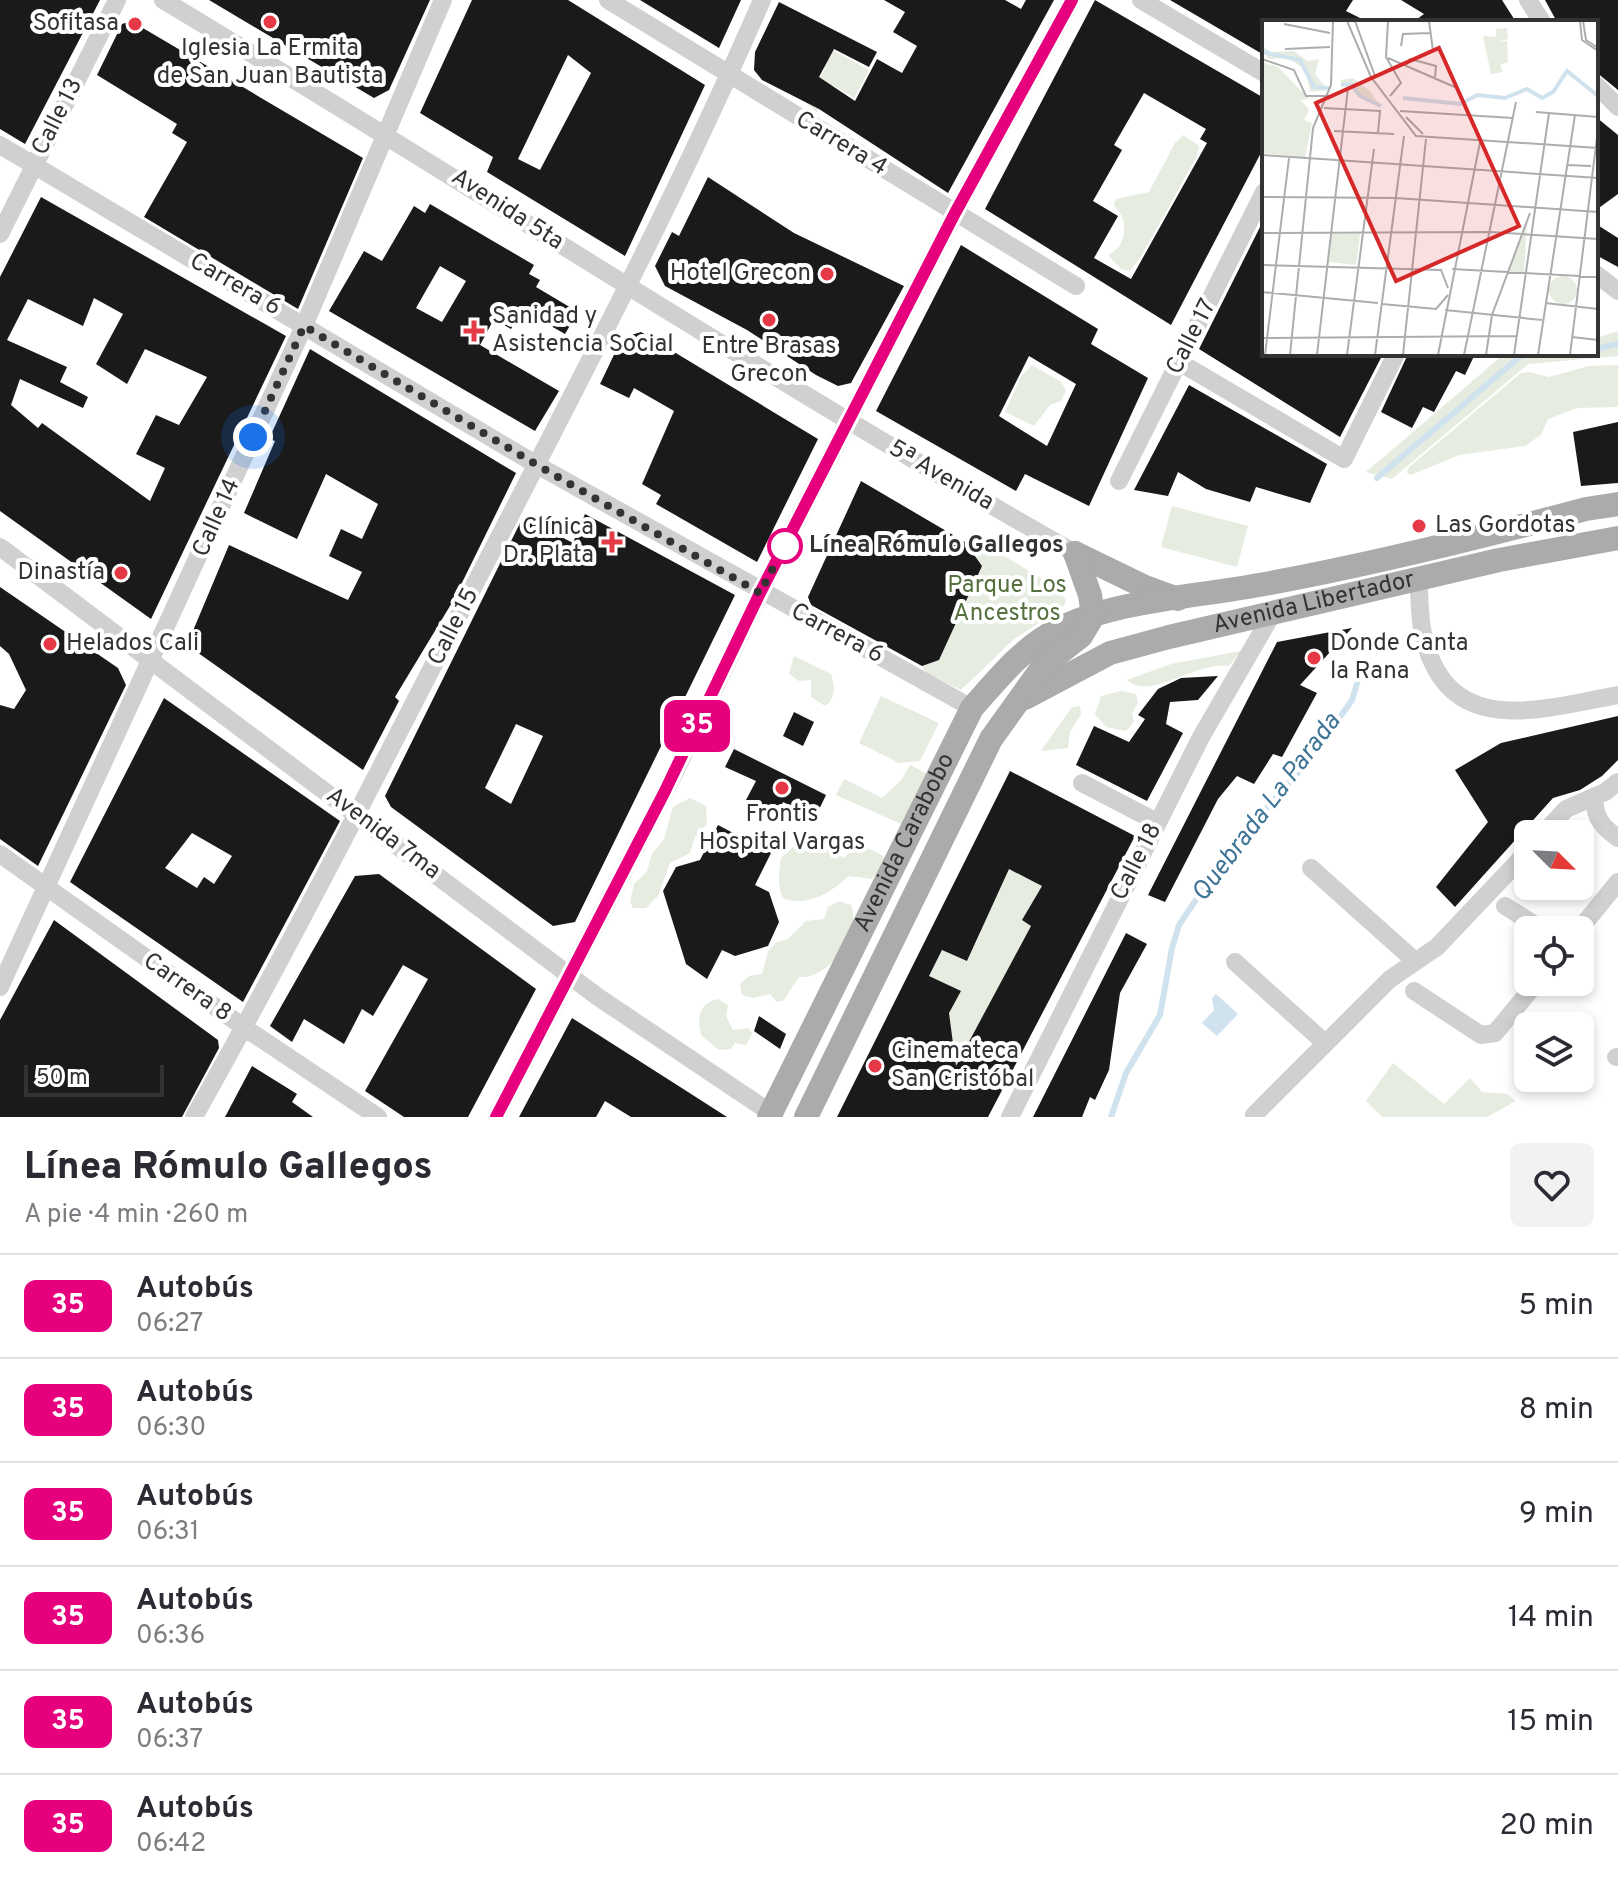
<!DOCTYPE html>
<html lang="es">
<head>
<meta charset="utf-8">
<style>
	body { margin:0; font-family:Overpass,sans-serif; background:#f2f2f3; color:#2b2b33; height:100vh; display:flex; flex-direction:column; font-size:30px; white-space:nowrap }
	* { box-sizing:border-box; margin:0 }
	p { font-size:26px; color:#7c7c81 }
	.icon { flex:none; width:44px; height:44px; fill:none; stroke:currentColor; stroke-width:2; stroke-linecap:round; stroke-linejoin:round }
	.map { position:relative; height:1117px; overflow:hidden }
	.side { display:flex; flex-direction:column; background:#fff; flex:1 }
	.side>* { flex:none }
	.badge { padding:0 16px; border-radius:12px; font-size:28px; line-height:52px }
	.needle { width:52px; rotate:114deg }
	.tools { position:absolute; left:1514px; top:820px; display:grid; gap:16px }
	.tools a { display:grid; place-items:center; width:80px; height:80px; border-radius:12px; background:#fff; box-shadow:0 4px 12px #0003; font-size:40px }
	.scale { position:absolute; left:24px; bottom:20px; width:140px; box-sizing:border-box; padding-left:8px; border:4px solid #333; border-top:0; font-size:22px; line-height:28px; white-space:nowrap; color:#333; -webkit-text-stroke:6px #fff; paint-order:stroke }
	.you { position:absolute; width:40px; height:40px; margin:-20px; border:6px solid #fff; border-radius:50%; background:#1a73e8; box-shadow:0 0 0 12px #1a73e833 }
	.map>.badge { position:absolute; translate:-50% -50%; box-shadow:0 0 0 4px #fff }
	.round { display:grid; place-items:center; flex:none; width:84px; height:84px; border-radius:12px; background:#f2f2f3 }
	.head { display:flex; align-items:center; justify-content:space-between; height:136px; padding:0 24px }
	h1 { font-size:38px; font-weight:800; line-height:60px }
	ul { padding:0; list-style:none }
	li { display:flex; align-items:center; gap:24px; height:104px; padding:0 24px; border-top:2px solid #e1e1e2 }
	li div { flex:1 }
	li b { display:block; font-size:30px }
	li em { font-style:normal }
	li .badge { min-width:88px; font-weight:700; text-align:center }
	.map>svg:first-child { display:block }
	.green { fill:#e6ecdf }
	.water { fill:#cfe2ee }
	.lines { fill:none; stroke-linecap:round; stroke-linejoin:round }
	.stream { stroke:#cfe2ee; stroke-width:6 }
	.building { fill:#1a1a1a; fill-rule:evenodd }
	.minor { stroke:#d0d0d0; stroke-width:18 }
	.major { stroke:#ababab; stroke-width:24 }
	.line-casing { stroke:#fff; stroke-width:18 }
	.line { stroke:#e6007e; stroke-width:12 }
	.walk { stroke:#333; stroke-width:8; stroke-dasharray:0 14.4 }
	.poi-dot { fill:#e63946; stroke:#fff; stroke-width:3 }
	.stop-dot { fill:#fff; stroke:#e6007e; stroke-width:4 }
	.labels { text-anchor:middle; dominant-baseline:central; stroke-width:8; stroke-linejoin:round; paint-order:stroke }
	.poi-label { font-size:24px; fill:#333; stroke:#fff; text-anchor:start }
	.street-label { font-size:24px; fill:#333; stroke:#fff }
	.stop-label { font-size:24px; font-weight:bold; fill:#333; stroke:#fff; text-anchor:start }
	.park-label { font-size:24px; fill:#56703f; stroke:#fff }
	.water-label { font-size:26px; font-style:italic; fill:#3f7597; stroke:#fff }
	.inset-river { fill:none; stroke:#cfe2ee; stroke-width:4 }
	.inset-road { fill:none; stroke:#adadad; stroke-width:2 }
	.view { fill:#d62828; fill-opacity:0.15; stroke:#d62828; stroke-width:4 }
	.inset-edge { fill:none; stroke:#333; stroke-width:4 }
</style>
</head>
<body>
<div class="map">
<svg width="1618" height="1117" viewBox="0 0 1618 1117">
	<rect width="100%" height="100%" fill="#fff"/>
	<path class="green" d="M805,35L869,70L854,98L832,84L817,112L806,103L825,68L797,53Z
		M1183,135L1199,146L1197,156L1142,255L1130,271L1121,269L1108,255C1127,247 1130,219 1114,206L1116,199L1149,192L1175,143Z
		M1618,331V356L1528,364L1392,479L1366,472L1504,354H1596V338Z
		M1032,365L1061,382L1066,391L1061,401L1050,405L1034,426L1005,412L1021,376Z
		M1618,365V407L1577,408L1548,419L1541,435L1525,446L1459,455L1411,475L1407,473L1408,468L1521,373L1530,372L1549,377L1589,366Z
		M1172,506L1248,526L1237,567L1161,547Z
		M978,540L1059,589L1066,601L1062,608L1014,639L961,690L926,673L922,666L939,660L981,566L967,545Z
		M1241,651L1229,666C1197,660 1150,702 1127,680L1171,664Z
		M794,656L831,674C835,686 836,699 825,706L811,697V680L799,681L789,674Z
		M1121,691L1136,694L1138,702L1132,714L1134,722L1126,731L1106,727L1095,714L1101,696Z
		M881,696L939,723L920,761L899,763L859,743Z
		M1080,706L1081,714L1070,732L1068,748L1041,751L1072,707Z
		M910,765L926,773L901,824L836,795L844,779L882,798L902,779Z
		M690,798L706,806L707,824L695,837L690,853L670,863L658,896L646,908H633L630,902L634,884L647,871L652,854L664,839L673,807Z
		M793,847L829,850L844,858C857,845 869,846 883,856L884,863L872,879L849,876C832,892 805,908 783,898C777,885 779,872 781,858Z
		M1053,867L1022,920L1031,926L956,1067L949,1059L954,1049L950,1022L946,1019L929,976L942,950L967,961L981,933L961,923L1008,869Z
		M839,901L851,905C862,933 830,979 799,977L783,1001L777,1002L770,994L753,998L742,995L740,984L749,976L762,974L768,951L777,942L788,939L806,921L824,919L828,907Z
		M718,999L728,1005L726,1016L733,1030L749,1028L752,1034L746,1045L735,1043L731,1049L719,1050L701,1035C697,1018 699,1003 718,999Z
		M1393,1063L1444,1104L1470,1078L1482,1092L1507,1094L1516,1101L1487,1117H1382L1366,1101Z"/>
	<path class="water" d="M1216,994L1238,1014L1217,1036L1202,1023L1214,1010L1212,998Z"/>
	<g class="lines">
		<path class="stream" d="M1596,349L1618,344
			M1377,478L1523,354
			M1111,1117L1126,1073L1160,1015L1172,948L1179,925L1230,849L1297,774L1338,720L1352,700L1359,677"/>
	</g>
	<path class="building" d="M0,0H100L25,144L0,129Z
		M209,0H430L389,90L374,98Z
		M472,0H568L705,85L625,256L487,172L493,157L420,113ZM568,55L591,73L540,170L518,159Z
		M640,0H741L719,48Z
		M884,0H1005L1021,9L1026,0H1054L948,193L819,109L762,80L754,70L755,52L779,2L877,52L869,67L834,49L819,77L855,101L877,59L902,73L917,46L893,32L905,12Z
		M1095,0L1264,98V147L1171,325L985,209ZM1144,93L1206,129L1200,139L1207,143L1131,279L1094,258L1118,216L1093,201L1122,150L1114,145Z
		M1170,0H1353L1346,11L1368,22H1264V55Z
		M1401,0H1502L1516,22H1413L1424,14Z
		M1545,0H1618V90L1596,72V22H1557Z
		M131,21L363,158L298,309L144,217L187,142L172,133L177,124L97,75L122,24Z
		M1596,117L1618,135V194L1596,210Z
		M708,177L794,233L904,286L851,383L838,386L816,375L747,330L665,286L655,266L672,232L679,236Z
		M41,197L286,336L151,619L0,511V277ZM94,298L123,314L96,364L127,384L145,349L207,377L179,425L156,415L136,454L165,468L150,501L42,423L38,428L11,405L20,379L83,408L88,397L60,382L67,367L7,340L28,299L83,326Z
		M430,204L534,265L529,274L540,280L536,287L578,312L565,334L523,310L511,329L494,319L480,345L559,391L535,431L329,311L364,251L382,261L414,206L425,213ZM440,266L466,281L442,322L416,308Z
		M1264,219V354H1383L1340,437L1199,349Z
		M1596,224L1618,238V267L1596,255Z
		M961,245L1098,329L1091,344L1148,378L1089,506L1025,474L1016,491L876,411ZM1029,356L1076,384L1047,446L999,416Z
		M641,332L818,439L757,562L656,504L661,495L642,484L674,411L634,388L629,398L600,384L622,338Z
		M310,349L516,473L453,601L395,697L399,701L363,770L187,645L229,545L348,600L362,572L329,556L341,529L362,539L378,504L326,474L297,539L244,513L275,441L269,439Z
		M1408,354H1475L1465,375L1456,371L1434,412L1423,407L1412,428L1381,412Z
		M1189,385L1327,464L1310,503L1256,487L1250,502L1206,489L1178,472L1168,496L1134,490Z
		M1618,422V483L1581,486L1573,432Z
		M861,481L965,542L982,566L939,660L922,666L811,605L808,597Z
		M585,514L735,595L575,922L553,926L391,807L385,796L523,517L573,543ZM516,724L543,736L511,804L485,788Z
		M0,587L118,668L126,685L38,866L0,839V705L14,709L26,690L9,654L0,646Z
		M1352,628L1300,685L1317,693L1282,757L1273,754L1254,784L1237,776L1218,799L1165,902L1148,895L1277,642Z
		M1218,676L1198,700L1170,702L1166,724L1183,733L1147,801L1076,765L1094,726L1129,742L1145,719L1138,715L1158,689L1181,678Z
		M164,698L340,821L243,1002L70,882ZM192,833L232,856L214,884L204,877L197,888L165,868Z
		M794,712L814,722L803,746L783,736Z
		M1618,716V760L1602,776L1580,790L1553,798L1455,907L1436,887L1488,822L1455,770L1501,743Z
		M734,749L826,795L815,818L783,802L777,815L746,800L756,781L725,767Z
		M1010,771L1135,836L988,1117H837ZM1009,869L1042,886L1022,920L1031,926L956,1066L949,1013L961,991L929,976L942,950L967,961Z
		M718,825L771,853L755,885L769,892L779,922L768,946L735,956L722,950L707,979L686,964L663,891L676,867L700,860Z
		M379,874L536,989L468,1117H404L365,1091L428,979L403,965L373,1016L362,1009L344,1044L304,1019L292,1042L270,1026L355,876Z
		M54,920L218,1040L219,1048L182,1117H0V1020Z
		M1126,933L1147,944L1120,993L1109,1070L1095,1100L1090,1097L1082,1117H1033Z
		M759,1016L786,1034L780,1049L754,1031Z
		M572,1018L688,1092L727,1117H631L605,1101L596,1117H519Z
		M252,1066L297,1094L292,1102L313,1117H225Z"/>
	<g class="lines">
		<path class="minor" d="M163,0C468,183 765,378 1075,553
			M608,0L1076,286
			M1141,0L1264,73
			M1528,0L1542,22
			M1596,85L1618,107
			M0,145L537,465L972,708
			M0,234L117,0
			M1596,274L1618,291
			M1179,362L1344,459L1396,354
			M1119,481L1264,192
			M0,547L598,997L771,1113
			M1418,578C1420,596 1419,616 1423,634C1447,741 1541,709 1618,695
			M1082,783L1157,822
			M1595,796C1593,816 1602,827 1618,838
			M1543,834L1566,809L1605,792L1618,782
			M0,854L245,1028L378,1117
			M1311,868L1415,961
			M1505,906L1543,930
			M1579,930L1618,882
			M1235,962L1325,1043
			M0,987L304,326L443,0
			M1414,991L1481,1035L1495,1033L1537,982
			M1616,1057H1618
			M1254,1115L1390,979L1437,947L1528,851
			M194,1117C293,941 384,761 476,582C575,390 676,198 762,0
			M496,1117L677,768L760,593L955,213L1072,0
			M1010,1117L1201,737L1274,611"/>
		<g class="major">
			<path d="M1075,553L1145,587L1178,599"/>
			<path id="s1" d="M1025,698L1110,653L1169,637L1499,560L1618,538"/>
			<path id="s2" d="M769,1117L972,708C998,679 1022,648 1057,630C1114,600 1196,597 1259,585C1369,565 1478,538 1586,509L1618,504"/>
			<path d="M806,1117L991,739L1044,665L1081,636L1093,616L1090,595L1075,553"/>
		</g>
	</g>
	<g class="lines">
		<g class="line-casing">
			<path id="line" d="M496,1117L664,793L760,593L955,213L1072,0"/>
		</g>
		<use href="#line" class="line"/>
		<path class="walk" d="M253,437L304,326L537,465L760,593L790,536L785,546"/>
	</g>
	<g class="poi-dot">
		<circle cx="270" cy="22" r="8"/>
		<circle cx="135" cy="24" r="8"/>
		<circle cx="827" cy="274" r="8"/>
		<circle cx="769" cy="320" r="8"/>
		<path d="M470 319h8v8h8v8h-8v8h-8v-8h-8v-8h8z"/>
		<circle cx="1419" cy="526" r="8"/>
		<path d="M608 530h8v8h8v8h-8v8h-8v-8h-8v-8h8z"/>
		<circle cx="121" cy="573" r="8"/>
		<circle cx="50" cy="644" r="8"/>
		<circle cx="1314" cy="658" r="8"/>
		<circle cx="782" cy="788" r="8"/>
		<circle cx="875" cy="1066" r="8"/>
	</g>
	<circle class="stop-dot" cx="785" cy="546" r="16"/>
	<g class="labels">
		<g class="poi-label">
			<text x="119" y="24" text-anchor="end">Sofitasa</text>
			<text x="270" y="49" text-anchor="middle">Iglesia La Ermita<tspan x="270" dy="28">de San Juan Bautista</tspan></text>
			<text x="811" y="274" text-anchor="end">Hotel Grecon</text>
			<text x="492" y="317">Sanidad y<tspan x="492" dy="28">Asistencia Social</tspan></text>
			<text x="769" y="347" text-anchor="middle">Entre Brasas<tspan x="769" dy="28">Grecon</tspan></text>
			<text x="1435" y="526">Las Gordotas</text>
			<text x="594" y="528" text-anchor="end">Clínica<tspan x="594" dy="28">Dr. Plata</tspan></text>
			<text x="105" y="573" text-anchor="end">Dinastía</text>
			<text x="66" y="644">Helados Cali</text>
			<text x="1330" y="644">Donde Canta<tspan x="1330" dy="28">la Rana</tspan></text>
			<text x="782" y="815" text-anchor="middle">Frontis<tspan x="782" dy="28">Hospital Vargas</tspan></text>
			<text x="891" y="1052">Cinemateca<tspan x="891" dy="28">San Cristóbal</tspan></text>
		</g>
		<g class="street-label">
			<text transform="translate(58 117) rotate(-63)">Calle 13</text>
			<text transform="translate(841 144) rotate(31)">Carrera 4</text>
			<text transform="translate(507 210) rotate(33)">Avenida 5ta</text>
			<text transform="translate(235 285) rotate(30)">Carrera 6</text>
			<text transform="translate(1192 337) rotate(-63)">Calle 17</text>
			<text transform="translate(941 476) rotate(30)">5ª Avenida</text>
			<text transform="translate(217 518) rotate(-66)">Calle 14</text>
			<text stroke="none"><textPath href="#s1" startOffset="306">Avenida Libertador</textPath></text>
			<text transform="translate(454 627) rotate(-63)">Calle 15</text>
			<text transform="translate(837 634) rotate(28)">Carrera 6</text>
			<text transform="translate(383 834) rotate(37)">Avenida 7ma</text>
			<text stroke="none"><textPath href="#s2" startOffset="306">Avenida Carabobo</textPath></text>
			<text transform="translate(1137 862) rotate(-63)">Calle 18</text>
			<text transform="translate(187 988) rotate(35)">Carrera 8</text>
		</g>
		<g class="stop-label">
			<text x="809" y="546">Línea Rómulo Gallegos</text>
		</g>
		<g class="park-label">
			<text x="1007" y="586">Parque Los<tspan x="1007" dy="28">Ancestros</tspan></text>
		</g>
		<g class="water-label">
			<text transform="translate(1267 808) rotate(-53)">Quebrada La Parada</text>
		</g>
	</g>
	<g transform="translate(1262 20)">
		<rect width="336" height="336" fill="#fff"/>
		<path d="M245,8L246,19L234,22L245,21L246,42L238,45L241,52L229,54L221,16L234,17V9ZM0,26L9,32L32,31L45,41L57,39L53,54L66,70L48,72L44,50L26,38L6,39ZM0,42L16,47L46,78H56L39,80L47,90L42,100L50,103L43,137L0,133ZM91,58L108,71L119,87L98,77L89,65L79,67V60ZM265,202L262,254L246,253ZM70,214H98L94,245L67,242ZM287 270a14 14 0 1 1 28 0a14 14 0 1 1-28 0Z" fill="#e6ecdf"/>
		<path class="inset-river" d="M0,32L38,40L52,67L67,68M79,65L89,64L98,76L119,86M141,78L199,84L215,75L243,78L265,69L280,78L291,72L305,51L336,76"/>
		<path class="inset-road" d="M85,1L109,57L154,116L336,128M93,1L113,56M126,1L124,37L139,63L128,76M167,1L171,31M318,1L320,20L336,31M321,1L324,20L336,28M22,4L68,13M139,26L141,14L168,13M23,29L68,27M126,38L195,68M0,39L32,50L44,76H67M143,46L148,39L174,46L173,57M62,88L118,91L116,113M138,91L251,98M274,92L336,97M144,97L161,114M72,111L132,114M0,135L336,158M305,145L329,146M0,177L134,178L336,192M0,213L229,212L336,219M0,245L179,250L186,268M190,249L336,257M0,272L116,283M283,283L336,289M120,284L174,289L186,275M183,290L280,300M310,317L336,320M0,318L254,316M3,335L27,138M28,335L51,108L69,65L71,1M55,335L86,68M85,335L112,129M113,335L142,116M141,335L164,119M176,335L218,122M202,335L254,82M224,335L230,295L268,193M252,335L287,93M276,335L313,95M308,335L336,109"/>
		<path class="view" d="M177,28L257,206L134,261L54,83Z"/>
		<rect width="336" height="336" class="inset-edge"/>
	</g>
</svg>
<div class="tools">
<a><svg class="needle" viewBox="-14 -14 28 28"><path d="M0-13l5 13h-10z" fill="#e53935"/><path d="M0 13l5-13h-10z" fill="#7c7c81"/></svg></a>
<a><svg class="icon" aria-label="locate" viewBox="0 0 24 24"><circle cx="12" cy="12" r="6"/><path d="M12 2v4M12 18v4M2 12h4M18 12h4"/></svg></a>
<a><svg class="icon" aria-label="layers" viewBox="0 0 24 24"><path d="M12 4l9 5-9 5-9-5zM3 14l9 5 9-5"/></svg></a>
</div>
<div class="scale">50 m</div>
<div class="you" style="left:253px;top:437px"></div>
<b class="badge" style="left:697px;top:726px;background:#e6007e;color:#fff">35</b>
</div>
<section class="side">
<div class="head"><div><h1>Línea Rómulo Gallegos</h1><p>A pie · 4 min · 260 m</p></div><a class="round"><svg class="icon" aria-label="heart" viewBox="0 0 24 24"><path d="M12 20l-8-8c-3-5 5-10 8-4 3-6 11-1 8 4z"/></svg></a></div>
<ul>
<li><span class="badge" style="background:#e6007e;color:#fff">35</span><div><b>Autobús</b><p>06:27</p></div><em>5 min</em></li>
<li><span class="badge" style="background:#e6007e;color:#fff">35</span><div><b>Autobús</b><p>06:30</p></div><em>8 min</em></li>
<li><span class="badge" style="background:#e6007e;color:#fff">35</span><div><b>Autobús</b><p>06:31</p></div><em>9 min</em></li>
<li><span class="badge" style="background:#e6007e;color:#fff">35</span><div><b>Autobús</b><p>06:36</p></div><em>14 min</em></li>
<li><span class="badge" style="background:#e6007e;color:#fff">35</span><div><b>Autobús</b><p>06:37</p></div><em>15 min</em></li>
<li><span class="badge" style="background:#e6007e;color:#fff">35</span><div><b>Autobús</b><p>06:42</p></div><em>20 min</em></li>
</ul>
</section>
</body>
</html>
